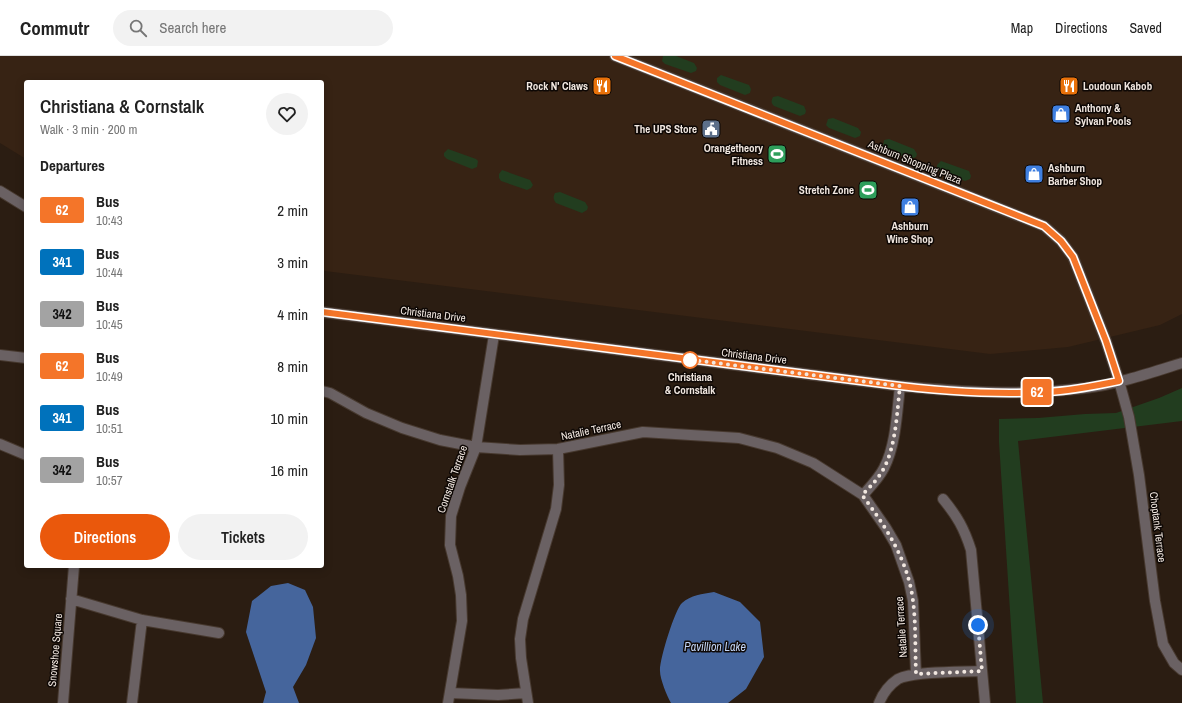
<!DOCTYPE html>
<html lang="en">
<head>
<meta charset="utf-8">
<style>
	body { margin:0; font-family:"Archivo Narrow",sans-serif; background:#f2f2f2; color:#222; height:100vh; display:flex; flex-direction:column; font-size:15px; white-space:nowrap }
	* { box-sizing:border-box; margin:0 }
	p { font-size:13px; color:#767676 }
	.icon { flex:none; width:22px; height:22px; fill:none; stroke:currentColor; stroke-width:2; stroke-linecap:round; stroke-linejoin:round }
	.map { position:relative; flex:1; overflow:hidden }
	.drawer { position:absolute; left:24px; top:24px; width:300px; height:488px; display:flex; flex-direction:column; background:#fff; border-radius:4px; box-shadow:0 2px 10px #0003 }
	.drawer>* { flex:none }
	.badge { padding:0 8px; border-radius:3px; font-size:14px; line-height:26px }
	.you { position:absolute; width:20px; height:20px; margin:-10px; border:3px solid #fff; border-radius:50%; background:#1a73e8; box-shadow:0 0 0 6px #1a73e833 }
	.map>.badge { position:absolute; translate:-50% -50%; box-shadow:0 0 0 2px #fff }
	h2 { padding:0 16px; font-size:15px; line-height:36px }
	.round { display:grid; place-items:center; flex:none; width:42px; height:42px; border-radius:21px; background:#f2f2f2 }
	.headline { display:flex; align-items:center; justify-content:space-between; height:68px; padding:0 16px }
	h1 { font-size:19px; font-weight:600; line-height:30px }
	.button { display:flex; gap:8px; margin-top:auto; padding:8px 16px }
	.button a { flex:1; height:46px; border-radius:24px; background:#ea580c; color:#fff; font-size:16px; font-weight:600; line-height:46px; text-align:center }
	.button a+a { background:#f2f2f2; color:#222 }
	ul { padding:0; list-style:none }
	li { display:flex; align-items:center; gap:12px; height:52px; padding:0 16px }
	li div { flex:1 }
	li b { display:block; font-size:15px }
	li em { font-style:normal }
	li .badge { min-width:44px; font-weight:700; text-align:center }
	header { display:flex; align-items:center; gap:24px; box-sizing:border-box; height:56px; padding:0 20px; background:#fff; border-bottom:1px solid #e0e0e0 }
	header strong { font-size:19px }
	nav { display:flex; gap:22px; margin-inline-start:auto; font-size:14px }
	.search { width:280px; height:36px; background:#f2f2f2; display:flex; align-items:center; gap:10px; box-sizing:border-box; padding:0 14px; border-radius:22px; color:#767676; font-size:15px }
	.map>svg:first-child { display:block }
	.built { fill:#372314 }
	.green { fill:#223d1f }
	.water { fill:#45659c }
	.lines { fill:none; stroke-linecap:round; stroke-linejoin:round }
	.minor-casing { stroke:#47392f; stroke-width:12 }
	.minor { stroke:#6a6163; stroke-width:10 }
	.line-casing { stroke:#fff; stroke-width:9 }
	.line { stroke:#f47529; stroke-width:6 }
	.walk { stroke:#f1e7e0; stroke-width:4; stroke-dasharray:0 7.2 }
	.stop-dot { fill:#fff; stroke:#f47529; stroke-width:2 }
	.labels { text-anchor:middle; dominant-baseline:central; stroke-width:3; stroke-linejoin:round; paint-order:stroke }
	.poi-label { font-size:11px; font-weight:bold; fill:#f1e7e0; stroke:#0e0805; text-anchor:end }
	.street-label { font-size:11px; fill:#f1e7e0; stroke:#0e0805 }
	.stop-label { font-size:11px; font-weight:bold; fill:#f1e7e0; stroke:#0e0805 }
	.water-label { font-size:12px; font-style:italic; fill:#c1d4f5; stroke:#0e0805 }
</style>
</head>
<body>
<header>
<strong>Commutr</strong>
<div class="search"><svg class="icon" aria-label="search" viewBox="0 0 24 24"><circle cx="10" cy="10" r="6"/><path d="M15 15l6 6"/></svg>Search here</div>
<nav><a>Map</a><a>Directions</a><a>Saved</a></nav>
</header>
<div class="map">
<svg width="1182" height="647" viewBox="0 0 1182 647">
	<rect width="100%" height="100%" fill="#2b1d12"/>
	<path class="built" d="M0,0H1182V258L1160,269L1068,291L990,298L325,215L322,214V26H26V103L0,87Z"/>
	<path class="green" d="M663,0H676L694,7L697,12L696,15L691,17L665,8L662,5Z
		M721,19L749,29L751,33L750,37L745,39L720,29L717,26V22Z
		M778,40L804,50L806,55L805,58L800,60L774,50C771,47 771,45 773,41Z
		M833,62L858,72L861,76L860,80L855,82L829,72L826,69L828,63Z
		M889,83L914,93L917,98L916,101L911,103L885,94L883,91L884,84Z
		M448,93L476,103L478,105L477,111L472,113L447,103L444,100V97Z
		M941,105L969,115L971,120L970,123L965,125L939,115L937,112V109Z
		M502,114L530,124L533,129L531,132L527,134L501,125L499,122V118Z
		M560,136L585,146L588,151L587,154L582,157L556,147C553,143 553,141 555,137Z
		M1182,332V365L1018,385L1043,647H1016L999,386V363L1038,362L1085,358L1116,357L1159,342Z"/>
	<path class="water" d="M288,527L305,534L313,551L316,582L306,609L293,631L299,647H263L266,636L246,576L252,545L271,530Z
		M714,536L740,546L760,566L764,601L746,633L728,647H671C667,640 660,623 660,615C659,605 675,553 682,547C691,539 702,538 714,536Z"/>
	<g class="lines">
		<g class="minor-casing">
			<path id="minor" d="M615,0L1044,170L1061,185L1073,201L1106,285L1119,325L1129,361L1139,419L1155,545L1163,588L1174,607L1182,614
				M0,135L26,151
				M322,256L900,330C962,336 1022,340 1085,332C1118,328 1150,317 1182,307
				M0,299L26,302
				M322,335L330,337L366,357L402,372L440,384L476,391L520,394L558,393L643,376L739,382L777,392L813,407L863,439L886,472L896,489L909,526L913,545L916,618
				M0,388L26,399
				M863,439C871,430 879,422 884,412C896,389 897,356 900,330
				M943,443C957,460 964,472 971,494L985,647
				M71,543L142,564L219,577
				M450,637L498,639L526,637
				M63,647L74,510
				M132,647L142,564
				M448,647L462,565L461,539L458,520L450,489L451,460L460,431L476,391L494,279
				M528,647L521,602L520,583L523,563L556,453L559,429L558,393
				M879,647C883,637 889,629 898,623C914,615 962,616 982,615"/>
		</g>
		<use href="#minor" class="minor"/>
	</g>
	<g class="lines">
		<g class="line-casing">
			<path id="line" d="M322,256L884,328C938,335 992,339 1046,336C1071,335 1095,330 1119,325L1106,285L1073,201L1061,185L1044,170L615,0"/>
		</g>
		<use href="#line" class="line"/>
		<path class="walk" d="M690,304L684,303L900,330C897,356 896,389 884,412C878,423 871,430 862,439C886,471 908,504 913,545C916,568 915,594 916,618L982,615L978,569"/>
	</g>
	<defs>
		<g id="restaurant-square" transform="scale(1)"><rect x="-9" y="-9" width="18" height="18" rx="4" fill="#e8710a" stroke="#0e0805"/><path d="M-5-6h1v4h1v-4h1v4h1v-4h1v5L-1.5 .5V6h-2V.5L-5-1ZM5-6V6H3V1.5H1.5Q1.5-4 5-6Z" fill="#fff"/></g>
		<g id="shop-square" transform="scale(1)"><rect x="-9" y="-9" width="18" height="18" rx="4" fill="#3f7fe0" stroke="#0e0805"/><path d="M-5-2.5h2.3a2.7 3.5 0 0 1 5.4 0H5L5.5 6h-11ZM-1.5-2.5h3a1.5 2.3 0 0 0-3 0Z" fill="#fff"/></g>
		<g id="civic-square" transform="scale(1)"><rect x="-9" y="-9" width="18" height="18" rx="4" fill="#5c6f8a" stroke="#0e0805"/><path d="M-.6-6.5H3V-4.5H.6V-3L4-1V1h2V6H-6V1h2V-1L-.6-3ZM-1.2 2.5V6h2.4V2.5Z" fill="#fff"/></g>
		<g id="stadium-square" transform="scale(1)"><rect x="-9" y="-9" width="18" height="18" rx="4" fill="#2e9e5b" stroke="#0e0805"/><path d="M0-5a6.5 5 0 1 0 0 10a6.5 5 0 1 0 0-10ZM-3.5-1.8h7v3.6h-7Z" fill="#fff"/></g>
	</defs>
	<g fill-rule="evenodd">
		<use href="#restaurant-square" x="602" y="30"/>
		<use href="#restaurant-square" x="1069" y="30"/>
		<use href="#shop-square" x="1061" y="58"/>
		<use href="#civic-square" x="711" y="73"/>
		<use href="#stadium-square" x="777" y="98"/>
		<use href="#shop-square" x="1034" y="118"/>
		<use href="#stadium-square" x="868" y="134"/>
		<use href="#shop-square" x="910" y="151"/>
	</g>
	<circle class="stop-dot" cx="690" cy="304" r="8"/>
	<g class="labels">
		<g class="poi-label">
			<text x="588" y="30">Rock N' Claws</text>
			<text x="1083" y="30" text-anchor="start">Loudoun Kabob</text>
			<text x="1075" y="52" text-anchor="start">Anthony &amp;<tspan x="1075" dy="13">Sylvan Pools</tspan></text>
			<text x="697" y="73">The UPS Store</text>
			<text x="763" y="92">Orangetheory<tspan x="763" dy="13">Fitness</tspan></text>
			<text x="1048" y="112" text-anchor="start">Ashburn<tspan x="1048" dy="13">Barber Shop</tspan></text>
			<text x="854" y="134">Stretch Zone</text>
			<text x="910" y="170" text-anchor="middle">Ashburn<tspan x="910" dy="13">Wine Shop</tspan></text>
		</g>
		<g class="street-label">
			<text transform="translate(915 106) rotate(22)">Ashburn Shopping Plaza</text>
			<text transform="translate(433 258) rotate(7)">Christiana Drive</text>
			<text transform="translate(754 300) rotate(7)">Christiana Drive</text>
			<text transform="translate(591 374) rotate(-12)">Natalie Terrace</text>
			<text transform="translate(452 423) rotate(-71)">Cornstalk Terrace</text>
			<text transform="translate(1158 471) rotate(83)">Choptank Terrace</text>
			<text transform="translate(901 571) rotate(-94)">Natalie Terrace</text>
			<text transform="translate(55 594) rotate(-85)">Snowshoe Square</text>
		</g>
		<g class="stop-label">
			<text x="690" y="321">Christiana<tspan x="690" dy="13">&amp; Cornstalk</tspan></text>
		</g>
		<g class="water-label">
			<text x="715" y="591">Pavillion Lake</text>
		</g>
	</g>
</svg>
<div class="you" style="left:978px;top:569px"></div>
<b class="badge" style="left:1037px;top:336px;background:#f47529;color:#fff">62</b>
<section class="drawer">
<div class="headline"><div><h1>Christiana &amp; Cornstalk</h1><p>Walk · 3 min · 200 m</p></div><a class="round"><svg class="icon" aria-label="heart" viewBox="0 0 24 24"><path d="M12 20l-8-8c-3-5 5-10 8-4 3-6 11-1 8 4z"/></svg></a></div>
<h2>Departures</h2>
<ul>
<li><span class="badge" style="background:#f47529;color:#fff">62</span><div><b>Bus</b><p>10:43</p></div><em>2 min</em></li>
<li><span class="badge" style="background:#0072bc;color:#fff">341</span><div><b>Bus</b><p>10:44</p></div><em>3 min</em></li>
<li><span class="badge" style="background:#a3a3a3;color:#111">342</span><div><b>Bus</b><p>10:45</p></div><em>4 min</em></li>
<li><span class="badge" style="background:#f47529;color:#fff">62</span><div><b>Bus</b><p>10:49</p></div><em>8 min</em></li>
<li><span class="badge" style="background:#0072bc;color:#fff">341</span><div><b>Bus</b><p>10:51</p></div><em>10 min</em></li>
<li><span class="badge" style="background:#a3a3a3;color:#111">342</span><div><b>Bus</b><p>10:57</p></div><em>16 min</em></li>
</ul>
<div class="button"><a>Directions</a><a>Tickets</a></div>
</section>
</div>
</body>
</html>
